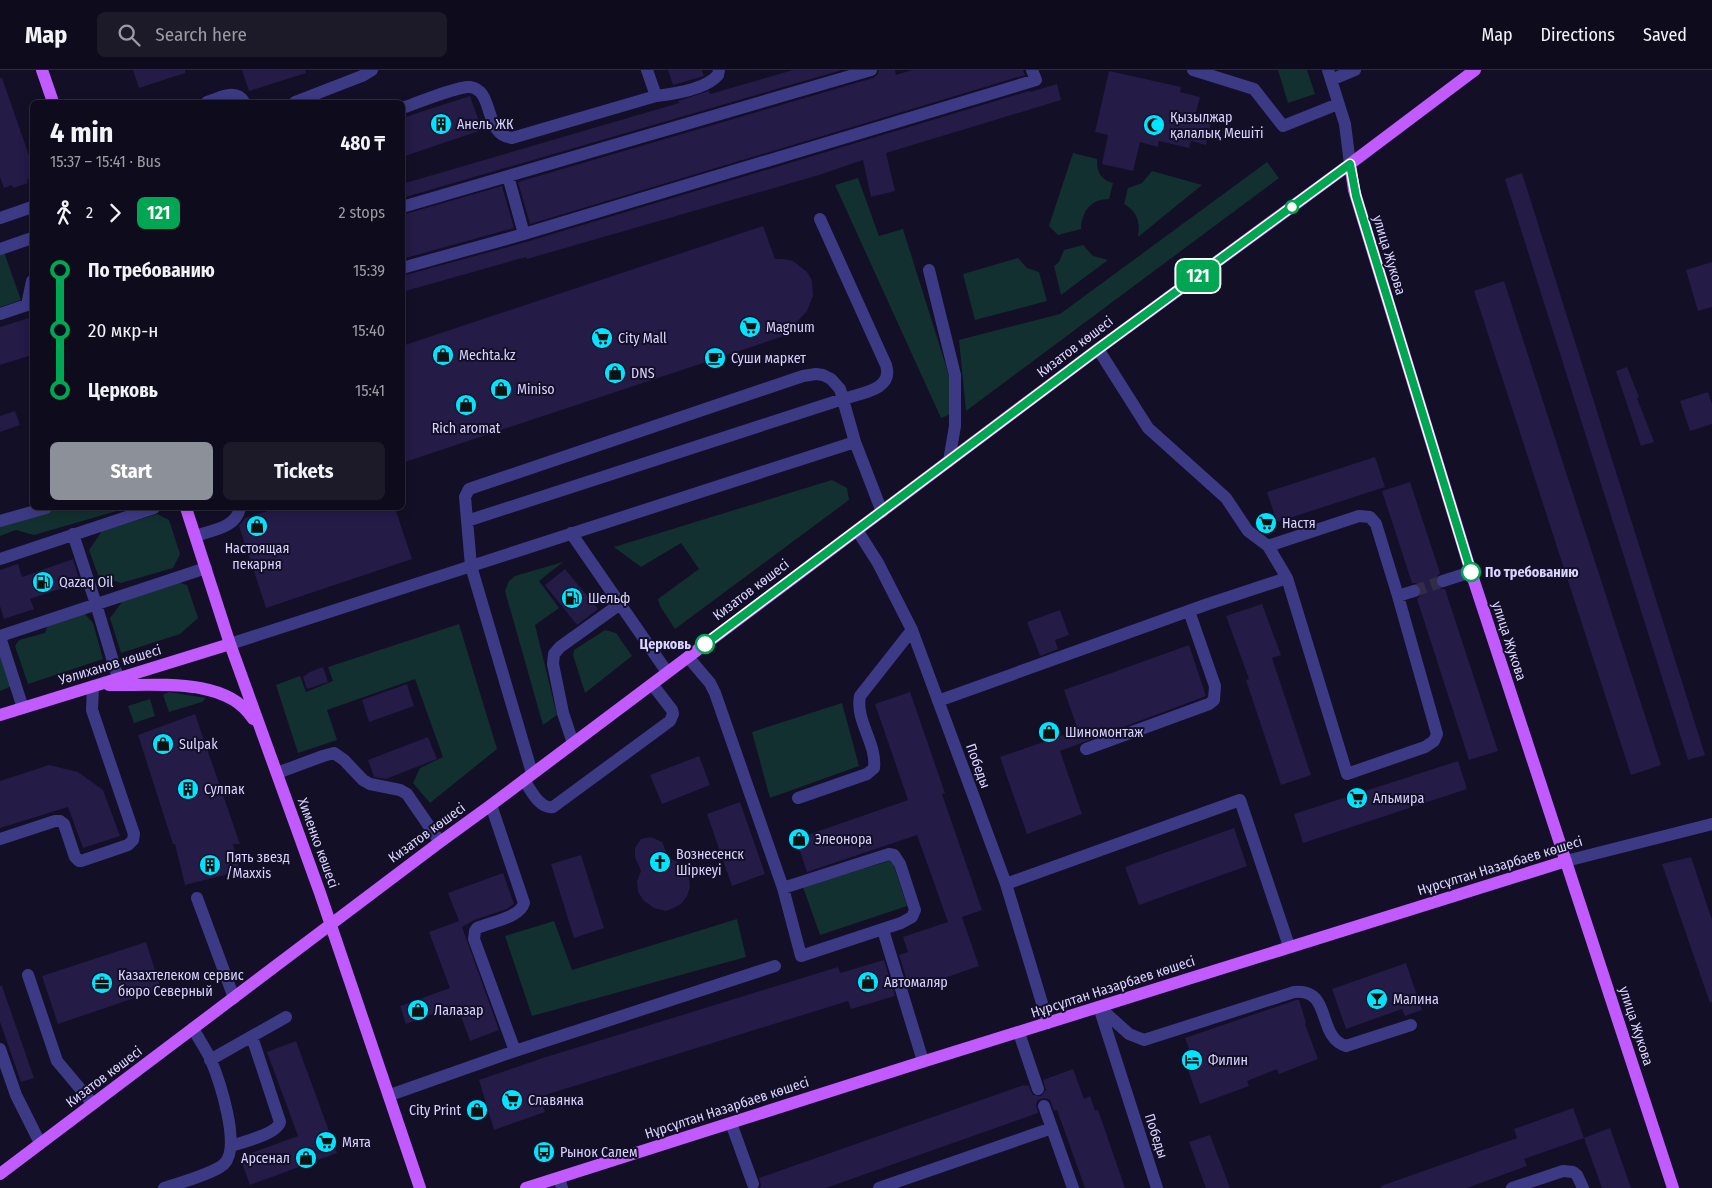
<!DOCTYPE html>
<html lang="en">
<head>
<meta charset="utf-8">
<style>
	body { margin:0; font-family:"Fira Sans Condensed",sans-serif; background:#1c1929; color:#f1f3f6; height:100vh; display:flex; flex-direction:column; font-size:19px; white-space:nowrap }
	* { box-sizing:border-box; margin:0 }
	p { font-size:16px; color:#9b9ba3 }
	.icon { flex:none; width:28px; height:28px; fill:none; stroke:currentColor; stroke-width:2; stroke-linecap:round; stroke-linejoin:round }
	.map { position:relative; flex:1; overflow:hidden }
	.drawer { position:absolute; left:30px; top:30px; width:375px; height:410px; display:flex; flex-direction:column; background:#0e0b1c; border-radius:8px; box-shadow:0 2px 12px #0003,0 0 0 1px #2e2b3b }
	.drawer>* { flex:none }
	.badge { padding:0 10px; border-radius:8px; font-size:18px; line-height:32px }
	.map>.badge { position:absolute; translate:-50% -50%; box-shadow:0 0 0 2px #fff }
	.legs { display:flex; align-items:center; gap:8px; height:55px; padding:0 20px; font-size:16px }
	.legs p { margin-inline-start:auto }
	.headline { display:flex; align-items:center; justify-content:space-between; height:85px; padding:0 20px }
	h1 { font-size:28px; font-weight:700; line-height:38px }
	.cta { display:flex; gap:10px; margin-top:auto; padding:10px 20px }
	.cta a { flex:1; height:58px; border-radius:8px; background:#8c9099; color:#fff; font-size:20px; font-weight:700; line-height:58px; text-align:center }
	.cta a+a { background:#1c1929; color:#f1f3f6 }
	ul { padding:0 20px; list-style:none }
	li { display:flex; align-items:center; gap:18px; height:60px; font-size:19px }
	li i { display:grid; place-items:center; width:8px; height:100%; margin:0 6px; background:currentColor }
	li i::after { content:''; width:12px; height:12px; margin:-6px; border:4px solid; border-radius:50%; background:#0e0b1c }
	li p { margin-inline-start:auto }
	li:first-child i { background:linear-gradient(#0000 50%,currentColor 0) }
	li:last-child i { background:linear-gradient(currentColor 50%,#0000 0) }
	header { display:flex; align-items:center; gap:30px; box-sizing:border-box; height:70px; padding:0 25px; background:#0e0b1c; border-bottom:1px solid #2e2b3b }
	header strong { font-size:24px }
	nav { display:flex; gap:28px; margin-inline-start:auto; font-size:18px }
	.search { width:350px; height:45px; background:#1c1929; display:flex; align-items:center; gap:12px; box-sizing:border-box; padding:0 18px; border-radius:8px; color:#9b9ba3; font-size:19px }
	.map>svg:first-child { display:block }
	.green { fill:#12302f }
	.building { fill:#241b47 }
	.lines { fill:none; stroke-linecap:round; stroke-linejoin:round }
	.minor-tunnel { stroke:#312d47; stroke-width:12; stroke-dasharray:12 6; stroke-linecap:butt }
	.minor { stroke:#3d3a85; stroke-width:12 }
	.major { stroke:#c25bff; stroke-width:12 }
	.line-1-casing { stroke:#fff; stroke-width:11 }
	.line-1 { stroke:#00a651; stroke-width:8 }
	.stop-1-dot { fill:#fff; stroke:#00a651; stroke-width:2.5 }
	.labels { text-anchor:middle; dominant-baseline:central; stroke-width:4; stroke-linejoin:round; paint-order:stroke }
	.poi-label { font-size:14px; fill:#d9d4ff; stroke:#130f26; text-anchor:start }
	.street-label { font-size:14px; fill:#d9d4ff; stroke:#130f26 }
	.stop-label { font-size:14px; font-weight:bold; fill:#d9d4ff; stroke:#130f26; text-anchor:start }
</style>
</head>
<body>
<header>
<strong>Map</strong>
<div class="search"><svg class="icon" aria-label="search" viewBox="0 0 24 24"><circle cx="10" cy="10" r="6"/><path d="M15 15l6 6"/></svg>Search here</div>
<nav><a>Map</a><a>Directions</a><a>Saved</a></nav>
</header>
<div class="map">
<svg width="1712" height="1118" viewBox="0 0 1712 1118">
	<rect width="100%" height="100%" fill="#130f26"/>
	<path class="green" d="M1278,0H1307L1315,24L1288,33Z
		M1073,83L1097,89C1097,102 1100,109 1113,113L1109,129C1091,129 1082,141 1081,159L1058,165L1049,156Z
		M1267,92L1279,108L966,341L959,270L1060,244Z
		M1152,101L1202,115L1138,167C1140,152 1138,142 1124,134L1128,118L1142,113Z
		M858,108L879,166L903,159L951,312V344L941,348L835,115Z
		M1083,175L1093,186L1108,190L1061,225L1054,196L1059,192L1064,180Z
		M4,182L21,230L0,237V184Z
		M1018,188L1027,198L1039,202L1047,231L975,250L963,204Z
		M832,410L847,418L849,430L675,559L660,536L658,529L699,499L681,473L641,497L614,477Z
		M60,438H127L34,465L16,460L0,466V455Z
		M157,444L169,450L180,484L173,498L121,513L98,505L89,480L102,461Z
		M563,492L539,511L559,538L535,555L557,645L543,655L505,521L509,511L515,506Z
		M177,512L187,515L198,548L180,564L121,583L110,548L125,528Z
		M83,542L93,553L103,589L28,614L15,576L19,570L45,563L48,554Z
		M459,554L497,679L430,733L413,713L420,698L443,687L415,609L327,640L337,670L298,683L276,615L300,606L306,622L333,611L328,597Z
		M605,560L616,563L632,586L585,623L573,585L574,580Z
		M0,581L12,616L0,621Z
		M169,622L206,628L202,632L169,642L163,625Z
		M150,629L155,646L134,653L128,636Z
		M842,633L859,696L770,728L752,662Z
		M892,790L907,836L820,865L803,817Z
		M737,849L746,887L532,946L505,866L554,851L572,900Z"/>
	<path class="building" d="M133,0H185V3L139,18Z
		M242,0H305L306,3L249,21Z
		M668,0H702L704,6L673,15Z
		M793,0H842L402,128V114L679,33L678,31L709,21L710,24Z
		M879,0H895L896,5L912,0H1023L1025,5L530,154L518,112L873,8L877,5Z
		M1109,1L1181,17L1180,22L1200,27L1196,43L1212,47L1206,75L1191,71L1189,78L1159,71L1158,77L1140,72L1133,101L1102,94L1108,65L1095,62Z
		M0,8H2L32,94V108L27,110L28,113L13,118L12,115L4,118L0,107Z
		M1057,14L1061,30L886,83L895,121L871,127L863,90L819,105L527,189L526,187L402,222V206L526,172L1029,21L1030,22Z
		M470,26L482,60L402,87V48Z
		M1522,103L1705,685L1688,690L1505,109Z
		M502,116L514,158L402,189V145Z
		M763,156L775,189H784L793,191L807,202L812,210L813,226L807,241L796,253L799,261L402,393V276Z
		M1712,192V237L1698,241L1686,200Z
		M1504,211L1661,695L1631,705L1474,221Z
		M32,247V285L0,295V257Z
		M1627,297L1639,327L1637,328L1654,372L1641,376L1616,301Z
		M1708,322L1712,334V354L1690,361L1680,331Z
		M15,341L20,355L0,362V346Z
		M1375,387L1385,417L1277,452L1267,422Z
		M1410,412L1440,503L1435,509V514L1441,519H1445L1498,681L1469,690L1417,529L1422,523V518L1416,513H1412L1382,421Z
		M278,438H395L412,489L266,538L239,456L245,448Z
		M73,489L80,512L30,529L34,539L4,549L0,536V500L18,494L22,507Z
		M565,499L598,539L577,555L545,515Z
		M1262,534L1281,585L1272,588L1311,705L1281,715L1246,610L1249,609L1226,546Z
		M1060,540L1069,565L1055,570L1058,579L1040,586L1027,552Z
		M1189,575L1206,626L1060,681L1082,744L1027,764L1000,687L1078,660L1064,620Z
		M323,597L328,612L307,619L303,607L310,602Z
		M407,614L414,636L369,652L362,630Z
		M910,622L945,723L942,724L982,840L962,847L979,896L910,920L899,885L908,882L903,867L948,852L917,765L807,802L796,769L908,730L875,634Z
		M195,644L240,774H233L240,801L185,815L175,774H173L138,665Z
		M428,667L437,689L386,709L374,707L368,690Z
		M699,686L710,715L662,734L650,705Z
		M1458,691L1467,719L1303,773L1294,744Z
		M49,695L78,702L103,720L120,766L83,778L68,737L0,758V711Z
		M740,732L765,804L732,816L707,744Z
		M1234,758L1247,796L1139,835L1125,797Z
		M651,767L662,772L669,788L680,793L689,807L690,817L687,826L681,834L671,839L666,841L654,838L644,831L638,822L637,811L641,801L635,787V778L641,769Z
		M581,785L604,858L574,868L551,794Z
		M1691,787L1712,850V932L1710,933L1662,794Z
		M503,803L514,834L507,839L474,850L462,857L499,960L470,971L457,935L406,954L400,936L450,918L429,862L459,851L448,823Z
		M146,872L161,919L58,954L42,906Z
		M884,890L895,926L851,939L848,931L539,1027L545,1042L494,1060L479,1010L543,988L838,897L840,903Z
		M1406,893L1422,940L1405,946L1402,939L1346,959L1332,919Z
		M0,916H2L34,1008L21,1012L0,952Z
		M1296,930H1299L1306,953L1305,954L1318,989L1279,1004L1277,999L1247,1011L1249,1016L1200,1034L1188,1000L1192,999L1189,990L1193,989L1185,968Z
		M296,971L337,1083L250,1115L240,1087L298,1066L267,982Z
		M1073,999L1084,1029L1090,1026L1095,1041L1098,1040L1125,1118H1085L1057,1040L1054,1041L1050,1030L1045,1028L1038,1030L1036,1034L1038,1043L826,1118H760L761,1115L759,1108L1024,1015L1025,1016L1028,1015L1033,1025L1041,1026L1046,1020L1043,1010Z
		M1573,1038L1584,1068L1524,1089L1527,1096L1467,1118H1381V1116L1517,1068L1514,1059Z
		M1610,1058L1631,1118H1602L1584,1068Z
		M1210,1065L1230,1118H1206L1189,1072Z"/>
	<g class="lines">
		<path class="minor-tunnel" d="M1414,521L1443,511"/>
		<path class="minor" d="M647,0L656,26C674,24 706,19 718,5L719,0
			M1193,0L1254,19L1283,56L1338,34
			M1328,0L1345,54L1350,94
			M1331,10L1355,0
			M207,32C220,28 236,18 244,32
			M295,32L362,6L372,0
			M402,38C417,33 458,16 470,17C495,20 483,65 512,68L656,26
			M508,106L524,164
			M402,137L871,0
			M0,148L32,137
			M0,179L32,168
			M402,198L524,164L1036,10L1032,0
			M929,200L955,305V356L949,391
			M0,244L27,235L32,211
			M1098,279L1148,358L1226,428L1248,461L1268,476
			M1359,446L1370,447L1376,454L1398,526L1437,664L1434,671L1425,677L1347,704L1287,508L1268,476Z
			M0,451L46,438
			M467,451L843,329C861,323 894,320 886,295L820,149
			M857,460L878,493L912,560L1006,814L1048,953
			M571,463L620,534
			M73,464L96,534L118,608
			M196,466C212,460 236,458 240,438
			M0,489L154,438
			M1443,511L1471,502
			M1398,526L1414,521
			M0,566L206,498
			M0,567L23,638
			M230,574L855,372
			M688,587L710,613L715,623L783,818L801,886L901,853L912,847L915,840L900,794L894,785L889,784L783,818
			M938,631L1208,534L1287,508
			M573,673L563,643L553,594L554,584L560,577L620,534L667,602
			M1086,679L1209,634L1214,630L1215,616L1189,541
			M277,703L323,686L334,683L344,690L363,710L370,714L400,720L407,724L440,772
			M532,703L471,496L465,427L469,419L803,306L816,304L823,305L831,309L840,319L855,372L882,442
			M524,710C531,720 539,739 553,737L670,651L673,644L672,640L652,614
			M798,728L867,704L874,698C877,673 855,651 860,626L912,560
			M491,735L524,833C520,848 490,852 477,858L475,861L474,869L515,981
			M0,769L55,751H60L64,754L75,787L79,791H81L128,775L133,770L134,764L92,640L93,616
			M1566,791L1712,754
			M1006,814L1240,730L1289,876
			M197,828L234,928
			M883,860L923,991
			M28,905L57,991L93,1034
			M1099,937L1129,964L1144,970L1294,922C1333,918 1316,967 1346,976L1411,955
			M1099,937L1157,1118
			M1019,963L1038,1019
			M0,979L16,1025L40,1073
			M210,990L286,947
			M390,1025L515,981L775,896
			M1044,1036L1073,1118
			M731,1053L753,1114
			M231,1076C243,1072 277,1064 280,1052L252,967
			M559,1108L562,1118
			M164,1118C179,1113 213,1104 224,1094C242,1077 219,1009 210,988C205,978 198,968 193,958
			M879,1118L1052,1058
			M1512,1118L1563,1101L1573,1102L1577,1105L1583,1118"/>
		<path class="major" d="M42,0L53,32
			M1350,94L1354,120L1471,502L1673,1118
			M186,438L230,574L320,823L420,1118
			M109,615C153,616 227,606 253,649
			M0,645L230,574
			M0,1104L440,772L491,735L1098,279L1350,94L1475,0
			M526,1118C872,1007 1219,898 1566,791"/>
	</g>
	<g class="lines">
		<g class="line-1-casing">
			<path id="line-1" d="M705,574L1098,279L1350,94L1356,126L1471,502"/>
		</g>
		<use href="#line-1" class="line-1"/>
	</g>
	<defs>
		<g id="building-disc" transform="scale(1.125)"><circle r="9.5" fill="#00e5ff" stroke="#130f26"/><path d="M-4-6H4V6H1V3H-1V6H-4ZM-2.5-4.3h1.7v1.8h-1.7ZM.8-4.3h1.7v1.8H.8ZM-2.5-1h1.7V.8h-1.7ZM.8-1h1.7V.8H.8Z" fill="#111"/></g>
		<g id="mosque-disc" transform="scale(1.125)"><circle r="9.5" fill="#00e5ff" stroke="#130f26"/><path d="M3.5-4.9A6 6 0 1 0 3.5 4.9A5 5 0 1 1 3.5-4.9Z" fill="#111"/></g>
		<g id="supermarket-disc" transform="scale(1.125)"><circle r="9.5" fill="#00e5ff" stroke="#130f26"/><path d="M-6-5.5h2.5l.6 2H6L4.5 2H-2.5L-4.4-4H-6ZM-1.5 3.2a1.3 1.3 0 1 0 .1 0ZM3 3.2a1.3 1.3 0 1 0 .1 0Z" fill="#111"/></g>
		<g id="shop-disc" transform="scale(1.125)"><circle r="9.5" fill="#00e5ff" stroke="#130f26"/><path d="M-5-2.5h2.3a2.7 3.5 0 0 1 5.4 0H5L5.5 6h-11ZM-1.5-2.5h3a1.5 2.3 0 0 0-3 0Z" fill="#111"/></g>
		<g id="cafe-disc" transform="scale(1.125)"><circle r="9.5" fill="#00e5ff" stroke="#130f26"/><path d="M-5.5-4.5H6V0H3Q3 3.5 0 3.5H-2.5Q-5.5 3.5-5.5 0ZM3-3.2v2h1.7v-2ZM-6 4.5H4V6H-6Z" fill="#111"/></g>
		<g id="fuel-disc" transform="scale(1.125)"><circle r="9.5" fill="#00e5ff" stroke="#130f26"/><path d="M-5.5-6h7V0h2V4h1.3V-2.5L3-4.5l.8-.8L6-3V5H2.5V1h-1V6h-7ZM-4.2-4.7v3.2H.2V-4.7Z" fill="#111"/></g>
		<g id="church-disc" transform="scale(1.125)"><circle r="9.5" fill="#00e5ff" stroke="#130f26"/><path d="M-1.2-6h2.4v3.5h3.3v2.4h-3.3V6h-2.4V-.1h-3.3v-2.4h3.3Z" fill="#111"/></g>
		<g id="office-disc" transform="scale(1.125)"><circle r="9.5" fill="#00e5ff" stroke="#130f26"/><path d="M-6-3h4V-5.5h4V-3h4V5H-6ZM-1-4.5V-3h2v-1.5ZM-6 0V1H6V0Z" fill="#111"/></g>
		<g id="bar-disc" transform="scale(1.125)"><circle r="9.5" fill="#00e5ff" stroke="#130f26"/><path d="M-6-5H6L.8 .8V4.5H3.5V6h-7V4.5H-.8V.8Z" fill="#111"/></g>
		<g id="hotel-disc" transform="scale(1.125)"><circle r="9.5" fill="#00e5ff" stroke="#130f26"/><path d="M-6-4.5h1.5V1H6V5H4.5V3h-9V5H-6ZM-4 0a1.8 1.8 0 1 1 3.6 0ZM.5 0V-2.5h3Q6-2.5 6 0Z" fill="#111"/></g>
		<g id="bus-disc" transform="scale(1.125)"><circle r="9.5" fill="#00e5ff" stroke="#130f26"/><path d="M-5-6H5V4H4V6H2V4H-2V6H-4V4H-5ZM-3.5-4V0h7V-4ZM-3.5 1.2v1.5H-2V1.2ZM2 1.2v1.5H3.5V1.2Z" fill="#111"/></g>
	</defs>
	<g fill-rule="evenodd">
		<use href="#building-disc" x="441" y="54"/>
		<use href="#mosque-disc" x="1154" y="55"/>
		<use href="#supermarket-disc" x="750" y="257"/>
		<use href="#supermarket-disc" x="602" y="268"/>
		<use href="#shop-disc" x="443" y="285"/>
		<use href="#cafe-disc" x="715" y="288"/>
		<use href="#shop-disc" x="615" y="303"/>
		<use href="#shop-disc" x="501" y="319"/>
		<use href="#shop-disc" x="466" y="335"/>
		<use href="#supermarket-disc" x="1266" y="453"/>
		<use href="#shop-disc" x="257" y="456"/>
		<use href="#fuel-disc" x="43" y="512"/>
		<use href="#fuel-disc" x="572" y="528"/>
		<use href="#shop-disc" x="1049" y="662"/>
		<use href="#shop-disc" x="163" y="674"/>
		<use href="#building-disc" x="188" y="719"/>
		<use href="#supermarket-disc" x="1357" y="728"/>
		<use href="#shop-disc" x="799" y="769"/>
		<use href="#church-disc" x="660" y="792"/>
		<use href="#building-disc" x="210" y="795"/>
		<use href="#shop-disc" x="868" y="912"/>
		<use href="#office-disc" x="102" y="913"/>
		<use href="#bar-disc" x="1377" y="929"/>
		<use href="#shop-disc" x="418" y="940"/>
		<use href="#hotel-disc" x="1192" y="990"/>
		<use href="#supermarket-disc" x="512" y="1030"/>
		<use href="#shop-disc" x="477" y="1040"/>
		<use href="#supermarket-disc" x="326" y="1072"/>
		<use href="#bus-disc" x="544" y="1082"/>
		<use href="#shop-disc" x="306" y="1088"/>
	</g>
	<g class="stop-1-dot">
		<circle cx="1292" cy="137" r="6"/>
		<circle cx="1471" cy="502" r="9"/>
		<circle cx="705" cy="574" r="9"/>
	</g>
	<g class="labels">
		<g class="poi-label">
			<text x="1170" y="47">Қызылжар<tspan x="1170" dy="16">қалалық Мешіті</tspan></text>
			<text x="457" y="54">Анель ЖК</text>
			<text x="766" y="257">Magnum</text>
			<text x="618" y="268">City Mall</text>
			<text x="459" y="285">Mechta.kz</text>
			<text x="731" y="288">Суши маркет</text>
			<text x="631" y="303">DNS</text>
			<text x="517" y="319">Miniso</text>
			<text x="466" y="358" text-anchor="middle">Rich aromat</text>
			<text x="1282" y="453">Настя</text>
			<text x="257" y="478" text-anchor="middle">Настоящая<tspan x="257" dy="16">пекарня</tspan></text>
			<text x="59" y="512">Qazaq Oil</text>
			<text x="588" y="528">Шельф</text>
			<text x="1065" y="662">Шиномонтаж</text>
			<text x="179" y="674">Sulpak</text>
			<text x="204" y="719">Сулпак</text>
			<text x="1373" y="728">Альмира</text>
			<text x="815" y="769">Элеонора</text>
			<text x="676" y="784">Вознесенск<tspan x="676" dy="16">Шіркеуі</tspan></text>
			<text x="226" y="787">Пять звезд<tspan x="226" dy="16">/Maxxis</tspan></text>
			<text x="118" y="905">Казахтелеком сервис<tspan x="118" dy="16">бюро Северный</tspan></text>
			<text x="884" y="912">Автомаляр</text>
			<text x="1393" y="929">Малина</text>
			<text x="434" y="940">Лалазар</text>
			<text x="1208" y="990">Филин</text>
			<text x="528" y="1030">Славянка</text>
			<text x="461" y="1040" text-anchor="end">City Print</text>
			<text x="342" y="1072">Мята</text>
			<text x="560" y="1082">Рынок Салем</text>
			<text x="290" y="1088" text-anchor="end">Арсенал</text>
		</g>
		<g class="street-label">
			<text transform="translate(1389 185) rotate(73)">улица Жукова</text>
			<text transform="translate(1075 277) rotate(-37)">Кизатов көшесі</text>
			<text transform="translate(751 520) rotate(-37)">Кизатов көшесі</text>
			<text transform="translate(1509 571) rotate(72)">улица Жукова</text>
			<text transform="translate(110 595) rotate(-17)">Уәлиханов көшесі</text>
			<text transform="translate(978 696) rotate(70)">Победы</text>
			<text transform="translate(427 763) rotate(-36)">Кизатов көшесі</text>
			<text transform="translate(318 773) rotate(70)">Хименко көшесі</text>
			<text transform="translate(1500 796) rotate(-17)">Нұрсұлтан Назарбаев көшесі</text>
			<text transform="translate(1113 917) rotate(-18)">Нұрсұлтан Назарбаев көшесі</text>
			<text transform="translate(1636 956) rotate(72)">улица Жукова</text>
			<text transform="translate(104 1007) rotate(-37)">Кизатов көшесі</text>
			<text transform="translate(727 1038) rotate(-18)">Нұрсұлтан Назарбаев көшесі</text>
			<text transform="translate(1156 1066) rotate(72)">Победы</text>
		</g>
		<g class="stop-label">
			<text x="1485" y="502">По требованию</text>
			<text x="691" y="574" text-anchor="end">Церковь</text>
		</g>
	</g>
</svg>
<b class="badge" style="left:1198px;top:206px;background:#00a651;color:#fff">121</b>
<section class="drawer">
<div class="headline"><div><h1>4 min</h1><p>15:37 – 15:41 · Bus</p></div><b>480 ₸</b></div>
<div class="legs"><svg class="icon" aria-label="walk" viewBox="0 0 24 24"><circle cx="13" cy="4" r="2"/><path d="M13 8l-2 6 4 7M11 14l-3 7M7 12l3-4h3l4 4"/></svg>2<svg class="icon" aria-label="forward" viewBox="0 0 24 24"><path d="M9 5l7 7-7 7"/></svg><b class="badge" style="background:#00a651;color:#fff">121</b><p>2 stops</p></div>
<ul>
<li><i style="color:#00a651"></i><b>По требованию</b><p>15:39</p></li>
<li><i style="color:#00a651"></i><span>20 мкр-н</span><p>15:40</p></li>
<li><i style="color:#00a651"></i><b>Церковь</b><p>15:41</p></li>
</ul>
<div class="cta"><a>Start</a><a>Tickets</a></div>
</section>
</div>
</body>
</html>
